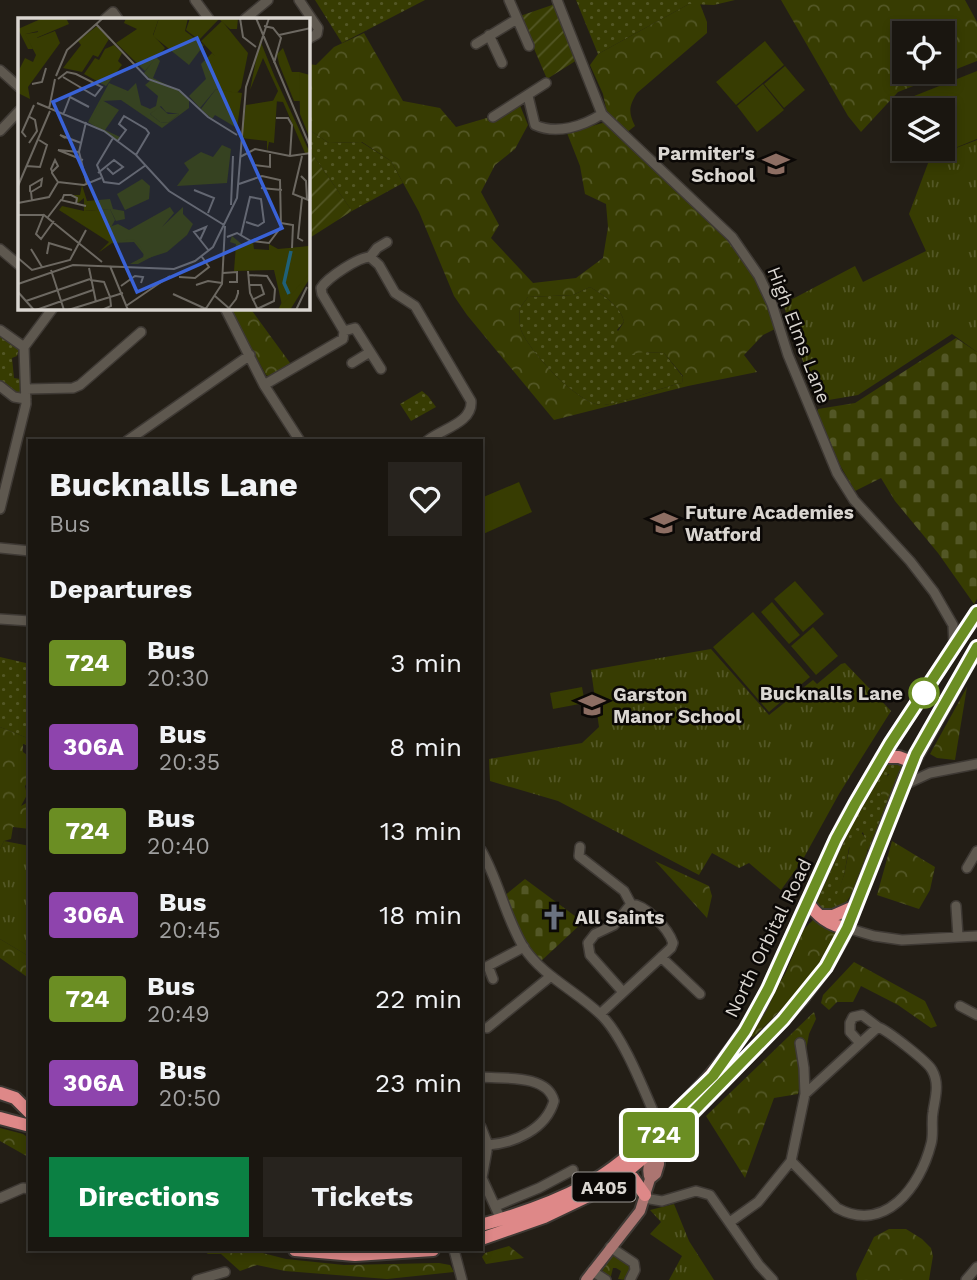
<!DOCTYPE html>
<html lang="en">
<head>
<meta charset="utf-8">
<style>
	body { margin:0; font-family:"Work Sans",sans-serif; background:#27231e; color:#f1f3f6; height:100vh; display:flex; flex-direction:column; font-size:26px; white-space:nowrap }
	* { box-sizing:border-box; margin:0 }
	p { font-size:23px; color:#9f9f9f }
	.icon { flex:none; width:38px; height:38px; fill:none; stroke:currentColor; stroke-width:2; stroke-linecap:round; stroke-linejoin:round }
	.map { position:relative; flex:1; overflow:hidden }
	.sheet { position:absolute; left:28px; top:439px; width:455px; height:812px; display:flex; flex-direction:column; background:#1a1610; border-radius:0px; box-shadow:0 4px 10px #0003,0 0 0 2px #383530 }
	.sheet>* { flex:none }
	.badge { padding:0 14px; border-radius:5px; font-size:24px; line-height:46px }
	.buttons { position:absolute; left:892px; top:21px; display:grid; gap:14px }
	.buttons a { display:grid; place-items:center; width:63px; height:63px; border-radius:0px; background:#1a1610; box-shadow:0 4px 10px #0003,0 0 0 2px #383530; font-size:35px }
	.map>.badge { position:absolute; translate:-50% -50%; box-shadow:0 0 0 4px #fff }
	h2 { padding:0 21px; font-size:26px; line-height:63px }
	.round { display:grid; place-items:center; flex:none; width:74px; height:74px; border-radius:0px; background:#27231e }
	.headline { display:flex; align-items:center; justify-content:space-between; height:119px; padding:0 21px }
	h1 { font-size:33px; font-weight:700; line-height:52px }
	.primary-button { display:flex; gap:14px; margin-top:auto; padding:14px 21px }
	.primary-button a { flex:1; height:80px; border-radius:0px; background:#0b8043; color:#fff; font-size:28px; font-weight:700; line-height:80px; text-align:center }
	.primary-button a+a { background:#27231e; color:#f1f3f6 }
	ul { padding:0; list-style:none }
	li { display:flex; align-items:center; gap:21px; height:84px; padding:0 21px }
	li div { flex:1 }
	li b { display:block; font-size:26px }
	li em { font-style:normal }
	li .badge { min-width:77px; font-weight:700; text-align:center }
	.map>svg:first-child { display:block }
	.grass { fill:url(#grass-dots); fill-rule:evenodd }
	.forest { fill:url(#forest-crowns); fill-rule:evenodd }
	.cemetery { fill:url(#cemetery-stones) }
	.park { fill:url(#park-tufts) }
	.garden { fill:url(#garden-furrows) }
	.pitch { fill:#373c02 }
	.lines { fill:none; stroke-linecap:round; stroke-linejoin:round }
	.minor-casing { stroke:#3e3934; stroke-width:12 }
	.major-casing { stroke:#3e3934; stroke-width:14 }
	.highway-casing { stroke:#3e3934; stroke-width:16 }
	.minor { stroke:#5e584f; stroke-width:9 }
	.major { stroke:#ab7571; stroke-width:10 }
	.highway { stroke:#de8888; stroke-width:12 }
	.line-casing { stroke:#fff; stroke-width:16 }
	.line { stroke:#6b8e23; stroke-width:10 }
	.stop-dot { fill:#fff; stroke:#6b8e23; stroke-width:3.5 }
	.labels { text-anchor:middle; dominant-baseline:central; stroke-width:5; stroke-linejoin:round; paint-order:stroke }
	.shield { fill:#0b0806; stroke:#9c9894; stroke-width:2 }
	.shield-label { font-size:18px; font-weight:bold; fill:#dad6d1 }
	.poi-label { font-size:19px; font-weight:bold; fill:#dad6d1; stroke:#0b0806; text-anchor:start }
	.street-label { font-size:19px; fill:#dad6d1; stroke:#0b0806 }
	.stop-label { font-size:19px; font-weight:bold; fill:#dad6d1; stroke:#0b0806; text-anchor:end }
	.inset-river { fill:none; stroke:#1f6079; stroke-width:3.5 }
	.inset-road { fill:none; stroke:#6c6861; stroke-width:2 }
	.view { fill:#3962d7; fill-opacity:0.15; stroke:#3962d7; stroke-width:3.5 }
	.inset-edge { fill:none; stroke:#dad6d1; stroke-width:3.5 }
</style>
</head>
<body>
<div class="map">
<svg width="977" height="1280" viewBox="0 0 977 1280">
	<defs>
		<pattern id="grass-dots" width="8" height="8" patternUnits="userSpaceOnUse" patternTransform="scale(1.75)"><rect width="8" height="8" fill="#373c02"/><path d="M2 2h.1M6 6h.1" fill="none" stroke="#535726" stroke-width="1.8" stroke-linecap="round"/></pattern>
		<pattern id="forest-crowns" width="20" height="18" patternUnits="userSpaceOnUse" patternTransform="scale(1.75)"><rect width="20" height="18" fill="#373c02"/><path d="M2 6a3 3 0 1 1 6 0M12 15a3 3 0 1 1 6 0" fill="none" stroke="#535726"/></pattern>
		<pattern id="cemetery-stones" width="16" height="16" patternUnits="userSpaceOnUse" patternTransform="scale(1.75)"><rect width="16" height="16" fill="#373c02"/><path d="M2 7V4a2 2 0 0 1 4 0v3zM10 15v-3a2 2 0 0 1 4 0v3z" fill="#535726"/></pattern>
		<pattern id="park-tufts" width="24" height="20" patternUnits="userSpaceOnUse" patternTransform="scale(1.75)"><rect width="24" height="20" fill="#373c02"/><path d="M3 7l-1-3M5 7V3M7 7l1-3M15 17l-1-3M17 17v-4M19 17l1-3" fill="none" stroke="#535726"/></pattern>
		<pattern id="garden-furrows" width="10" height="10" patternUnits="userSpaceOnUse" patternTransform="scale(1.75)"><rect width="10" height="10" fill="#373c02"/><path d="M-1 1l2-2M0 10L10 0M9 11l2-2" fill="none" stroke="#535726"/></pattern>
	</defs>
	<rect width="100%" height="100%" fill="#231e16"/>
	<path class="grass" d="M315,0H425L342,43Z
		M576,0H735L714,5L689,4L598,54Z
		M308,129L329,143L361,142L391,161L403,183L352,211L308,148Z
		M590,287C603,294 622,308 624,322L617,330L644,352L664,353L683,377L682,383C658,388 627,402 604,405C580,407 529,351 521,330C519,324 520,315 519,309L528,297L573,295Z
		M0,333L19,348L17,356L12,358L14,378L20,379L21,395L6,388L0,382Z
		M422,391L428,396L436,407L411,421L400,404Z
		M0,657L30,664V739L0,727Z
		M891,761L901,764L903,768L869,856L863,832L849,848L844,875L834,905L840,909L821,912L813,901L836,848L885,764ZM888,774L898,776L888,796L881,794Z"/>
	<path class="forest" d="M781,0H965L977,22V61L898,92L861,132L848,116ZM905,33H943V72H905Z
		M689,4H700L707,22V33L637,93C629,106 628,112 635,126L626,133L607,113L603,94L590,65L598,54Z
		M364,33L403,101L440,108L456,127L490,117L519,103L528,125L515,149L495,165L481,192L499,225L491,238L533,283L576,278L603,258L608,227L606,204L585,194L580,166L567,133L606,122L741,254L762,290L775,329L763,335L744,355L757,372L688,386L554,420L467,315L454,296L419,212L391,161L362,142L329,143L308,129V64L316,65L334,47ZM590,287C603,294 622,308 624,322L612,340L626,355L644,352L664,353L683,376L682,383C659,388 626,402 604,405C580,407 529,351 521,330C519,324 520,315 519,309L528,297L573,295Z
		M230,308H250L293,367L270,377L266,375Z
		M967,687L955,760L937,758L930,754Z
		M0,727L30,739V746L23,744V752L30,757V779L25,786L27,795L21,806L30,801V829L13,827L11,839L4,841L0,849Z
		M893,771H900L888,797L883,796L881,794C883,784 885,776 893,771Z
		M856,830C883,839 854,897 840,909L834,905V902L844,875L852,835Z
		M892,841L935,867L930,890L919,909L877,895Z
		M655,861L709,886L712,896L707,918Z
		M813,920L827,924L837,932L816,970L799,995L753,1037L751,1036L752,1031L786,972L803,930Z
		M0,939L30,957V979L0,958Z
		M854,962L925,1001L937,1026L931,1028L898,1005L861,986L853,1002H837L829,1010L821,1003L823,995Z
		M814,1012L816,1019L809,1034L798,1094L774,1098L745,1178L706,1116Z
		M0,1128L23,1134L30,1139V1158L0,1141Z
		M889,1229H906L922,1239L931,1248L933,1256L929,1280H857L856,1274L874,1237Z
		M509,1246L524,1258L486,1264L482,1257L485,1253Z
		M203,1250H251L286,1259L344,1265L439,1263L450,1265L454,1272L387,1279L285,1271L257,1265L240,1271L221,1254H208Z
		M614,1254L632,1265L633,1270L626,1280L618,1279L621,1271L616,1268H613L611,1276L607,1278L602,1275L604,1263Z"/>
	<path class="cemetery" d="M956,338L977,352V599L974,604L938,553L895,501L881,478L855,491L841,467L817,412L818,409L855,403Z
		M525,879L583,922L540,962L528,946L504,896Z"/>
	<path class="park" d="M977,140V352L952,334L858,395L817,402L783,304L855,266L863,282L926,251L909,214L930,158Z
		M711,649L769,715L813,680L817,684L841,664L845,663L891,711L839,794L802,861L781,890L749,863L739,868L712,853L699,875L558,801L490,781L489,759L582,743L599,727L591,670Z
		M4,841L30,846V957L0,939V849Z
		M674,1204L689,1241L714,1280H669L682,1256L650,1234L661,1222L650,1210Z"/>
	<path class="garden" d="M555,4L577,60L547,79L520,16Z
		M308,148L352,211L308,239Z"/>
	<path class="pitch" d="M765,41L784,65L736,105L716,82Z
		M785,66L805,90L784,108L764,84Z
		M977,71V139L928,159L924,149H943V110H908L904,100Z
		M763,84L784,110L757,132L737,106Z
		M519,482L532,512L481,535V498Z
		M795,581L824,614L803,632L774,599Z
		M772,602L800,635L789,644L761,612Z
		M753,612L810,677L769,712L713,647Z
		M813,627L838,656L816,675L791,646Z
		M582,687L585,703L553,709L550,693Z"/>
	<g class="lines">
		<g class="minor-casing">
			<path id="minor" d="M195,0L209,19
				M299,0L318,28L317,34L308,39
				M509,0L529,46
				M557,0L602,114L732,237L759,276L772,304L788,355L837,473L854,500L910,561L934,592L953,625L954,645
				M105,19L113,12L118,19
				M245,19L268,0
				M489,35L502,63
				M476,44L517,19
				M0,70L19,87
				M528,96L535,125C557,135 583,126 602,114
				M493,117L546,83
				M0,131L19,111
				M0,249L19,265
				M370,257L377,248L387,242
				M225,308L264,385L300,441
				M0,330L24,347
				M344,331L355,328L381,369
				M352,363L370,352
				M264,385L343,339L344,331L322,294L321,288C328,277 359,257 370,257L379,265L395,293L415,306L471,401C473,423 441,429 427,441
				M0,386L14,397L26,399
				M26,389L73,388L80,385L141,332
				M127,441L250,355
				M0,509L26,404L24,347L53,308
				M0,548L30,551
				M0,619L30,621
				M904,785L930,773L977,764
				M580,847L579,856L624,891L631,904C646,905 668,928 673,943L671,948L600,1014
				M481,850C499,881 505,917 524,948C543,976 576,991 600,1014C624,1036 646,1096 660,1127
				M967,868L977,851
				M956,906L958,936
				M847,928L874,936L902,940L977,936
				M661,957L700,994
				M493,979L488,966L524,947
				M623,992L590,955L588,943L595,934L614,925L631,904
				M960,1006L977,1015
				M487,1028L551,976
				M800,1043L804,1068L805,1094
				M860,1043L850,1032V1023L853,1017L862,1015L878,1027
				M481,1077C504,1079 547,1074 554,1101C546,1129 515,1143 488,1145
				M481,1127L488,1145L482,1178L503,1224
				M0,1198L23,1188L30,1189
				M644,1198L662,1201L696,1191L710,1195L759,1265L773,1280
				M496,1206L539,1188L573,1170
				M730,1222L758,1202L791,1161L805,1094L878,1027C887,1030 928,1062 932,1070C940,1084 935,1098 933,1112C931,1123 934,1134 931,1144C920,1187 885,1234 837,1208L791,1161
				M610,1247L634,1263L635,1270L630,1280
				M454,1250L462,1280
				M592,1271L606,1280
				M197,1280L225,1272
				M966,1280L977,1267"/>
		</g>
		<g class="major-casing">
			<path id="major" d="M650,1179C645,1167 652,1159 657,1149
				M586,1280L640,1211L650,1179L656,1174L659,1164L658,1142"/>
		</g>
		<g class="highway-casing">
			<path id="highway" d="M882,757H899L912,762
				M807,901C816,915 830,926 847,928
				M820,916H833L856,906
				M0,1093L15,1098L30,1113
				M0,1118L30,1126
				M624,1174L633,1178L645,1195
				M481,1225C517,1215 553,1203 586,1185C612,1171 633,1152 654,1133C699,1090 728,1060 760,1006L845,821L890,744L977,612
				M481,1239L544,1217L590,1195L624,1174L676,1131L802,999L826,967L843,937L906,775L977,647
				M295,1250L355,1255L433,1250"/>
		</g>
		<use href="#minor" class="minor"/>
		<use href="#major" class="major"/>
		<use href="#highway" class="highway"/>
	</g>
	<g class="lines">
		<g class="line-casing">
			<path id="line" d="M977,612L890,744L855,804L836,839L768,989L745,1031L713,1076L660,1127L657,1149L783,1020L826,967L847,928L916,754L977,647"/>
		</g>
		<use href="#line" class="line"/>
	</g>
	<defs>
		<g id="school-bare" transform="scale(2.1)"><path d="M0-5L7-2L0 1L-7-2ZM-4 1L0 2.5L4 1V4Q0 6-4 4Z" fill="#8d6e63" stroke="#0b0806" stroke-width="2.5" paint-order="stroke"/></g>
		<g id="church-bare" transform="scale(2.1)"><path d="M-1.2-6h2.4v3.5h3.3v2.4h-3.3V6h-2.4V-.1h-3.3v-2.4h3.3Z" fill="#6b7280" stroke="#0b0806" stroke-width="2.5" paint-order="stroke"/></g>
	</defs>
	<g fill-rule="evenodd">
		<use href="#school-bare" x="776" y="164"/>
		<use href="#school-bare" x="664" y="523"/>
		<use href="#school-bare" x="592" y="705"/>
		<use href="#church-bare" x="554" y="917"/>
	</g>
	<circle class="stop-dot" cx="924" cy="693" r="14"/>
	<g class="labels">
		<rect class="shield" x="572.5" y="1172.5" width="63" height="29" rx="5"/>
		<g class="shield-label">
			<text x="604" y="1187">A405</text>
		</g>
		<g class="poi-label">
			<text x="755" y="153" text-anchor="end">Parmiter's<tspan x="755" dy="22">School</tspan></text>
			<text x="685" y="512">Future Academies<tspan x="685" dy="22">Watford</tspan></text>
			<text x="613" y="694">Garston<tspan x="613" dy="22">Manor School</tspan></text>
			<text x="575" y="917">All Saints</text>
		</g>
		<g class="street-label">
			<text transform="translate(799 335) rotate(69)">High Elms Lane</text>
			<text transform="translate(768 938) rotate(-64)">North Orbital Road</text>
		</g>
		<g class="stop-label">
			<text x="903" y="693">Bucknalls Lane</text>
		</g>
	</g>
	<g transform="translate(18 18)">
		<rect width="292" height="292" fill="#231e16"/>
		<path d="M108,0H141L135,17L147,30L127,53L98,25L119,11L106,5ZM172,0H220L219,11H212L201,1L181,22L168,12ZM79,8L91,21L80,39L75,37L64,54L45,50L63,27L60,23ZM96,27L104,35L100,43L104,47L88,68L66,56L77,40L81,42L87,31ZM265,30L274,54H281L285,83H276L261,46L259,36ZM259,82L256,125L251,124L249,134V123L223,120L228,87ZM141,88L150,96H161L150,105L142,104L132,96ZM64,167L69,183L92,181L95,191L106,193L107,201L98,203L92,191L66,193V180L60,185L55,177H62Z" fill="#373c02"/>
		<path d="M25,0H48L51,6L18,20L20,13L8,16L15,31H10L0,11ZM141,0H170L167,13L186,27L171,47L135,18ZM242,22L256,57L292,135H287L265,84L255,83L260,73L245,40L232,72ZM138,39L142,43L135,60L161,73L171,82V90L144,110L103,82L84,83L87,112L102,119L99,122L70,104L91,65L110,73L118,65L123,87L132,91L138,88L140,78L127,67L133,62L126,55ZM143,88L148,94L161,96L150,105L142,104L132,96ZM281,54L292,57V121L282,96ZM44,188L66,193L92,191L97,202L91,213L96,223L116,220L156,227L120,246H112L127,238L116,224L94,225L80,235L91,224L41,192ZM292,228V260L272,292H260L266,280L269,231Z" fill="#373c02" fill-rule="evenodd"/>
		<path d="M198,71L224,75L219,110L197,97L194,101L183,91Z" fill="#373c02"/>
		<path d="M204,3L230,35L223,70L219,75L198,71L182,90L171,78L188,61L183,46L194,35L197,38L183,23ZM37,13L42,25L10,69L12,81L0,75V54L7,40L15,44L18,37L7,16L21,14L19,20ZM204,127L213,131L209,165L159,168L171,152L166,145L183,134L195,139ZM152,189L156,195L144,209L165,189V196L175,206L169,217L149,234L112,246L125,240L126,234L116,221L94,224L91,209L100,206L111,212ZM214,218L226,228L230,223L235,224L236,231L251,232V226L260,231L292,228V255L264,287L256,252L216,253L218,226L212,224Z" fill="#373c02"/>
		<path d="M84,82L101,92L87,112L72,103Z" fill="#373c02"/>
		<path d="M124,161L132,168L131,181L107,192L99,176Z" fill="#373c02"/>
		<path class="inset-river" d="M271,276L266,265L273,233"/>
		<path class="inset-road" d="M222,0L225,19L238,29M238,0L293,131M78,6L130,61L161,72L190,99L219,117M246,8L255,10L263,20L256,45M261,17L293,10M38,58L49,32L85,0M40,61L49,54L58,56L84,69L77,78L45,59M14,66L24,64L28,50M19,85L86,113L118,137L151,173L206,207M31,91L37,61M45,97L52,79L71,89M10,98L17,102L19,113L11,125M258,100H270L274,107L272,138M68,104L61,134L69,166M8,119L4,114L16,87M47,120L42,117L63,125M95,120L79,147L86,164L101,166L128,147M99,124L108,112L101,106L106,98L128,111L131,115L118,137M61,134L40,132L65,142M284,138L275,176L293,183M222,139L237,131L272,138L293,135M235,147L252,149V136M8,148L22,149L29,127L21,122M34,154L40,148L37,142L33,151L34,153V155L40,164M80,155L96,142L105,149L95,156L89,150M283,158L288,163L289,181M40,164L66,167L83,160M0,168L32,93M243,170L264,172M176,172L196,180L190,195M13,174L23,168L24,161L12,168V173L13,174L14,183M284,180L280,220L285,223M44,182L46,177H53L59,180L58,186M0,185L31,179L40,164M213,187L215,138M26,196L18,216L23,221L36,203M0,197H26L84,244M30,199L43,182L68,188M263,205L275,207L274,230M223,217L232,179L243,181L246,204L240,208L228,204M209,219L219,215L233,223L251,225L263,209L262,162L244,158L221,166M182,222L188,209L176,214L191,233M13,231L24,249M29,236L31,225L54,232M0,240L14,252L52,242L68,212M92,248L110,292M71,250L78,284M33,252L46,292M230,253L232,275L240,292M205,255L219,254V264H211M231,257L249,258L257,271L256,283L239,291M161,259L177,260L191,249L184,239M72,262L86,264L92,279L93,288L84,292M0,266L55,247L156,251L177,243L195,229L219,180L228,69L251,0M178,267L190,263L204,265M231,267H243L246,276L234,282M103,268L117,258L125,259L123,265M0,274L16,292M155,276L188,291M197,278L213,292M8,283L72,261M108,288L152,258M211,290L218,281L220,275V272V276M18,292L75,272M50,292L105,275M187,292L204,266L207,208M278,292L289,269"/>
		<path class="view" d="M179,20L264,210L119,274L35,84Z"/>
		<rect width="292" height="292" class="inset-edge"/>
	</g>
</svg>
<div class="buttons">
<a><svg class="icon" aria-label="locate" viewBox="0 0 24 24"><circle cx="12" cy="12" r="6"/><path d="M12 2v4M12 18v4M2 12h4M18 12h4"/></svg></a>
<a><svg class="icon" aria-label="layers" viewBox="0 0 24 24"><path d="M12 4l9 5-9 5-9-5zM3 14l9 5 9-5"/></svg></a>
</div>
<b class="badge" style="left:659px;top:1135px;background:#6b8e23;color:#fff">724</b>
<section class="sheet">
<div class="headline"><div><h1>Bucknalls Lane</h1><p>Bus</p></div><a class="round"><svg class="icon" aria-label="heart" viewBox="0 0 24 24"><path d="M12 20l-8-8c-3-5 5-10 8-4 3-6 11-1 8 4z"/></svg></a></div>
<h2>Departures</h2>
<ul>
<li><span class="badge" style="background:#6b8e23;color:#fff">724</span><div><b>Bus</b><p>20:30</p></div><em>3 min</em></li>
<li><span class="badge" style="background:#8e44ad;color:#fff">306A</span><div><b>Bus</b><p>20:35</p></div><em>8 min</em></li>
<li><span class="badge" style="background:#6b8e23;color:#fff">724</span><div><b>Bus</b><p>20:40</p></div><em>13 min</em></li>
<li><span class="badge" style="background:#8e44ad;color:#fff">306A</span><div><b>Bus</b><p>20:45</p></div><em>18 min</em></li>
<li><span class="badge" style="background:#6b8e23;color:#fff">724</span><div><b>Bus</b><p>20:49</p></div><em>22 min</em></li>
<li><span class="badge" style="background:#8e44ad;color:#fff">306A</span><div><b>Bus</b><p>20:50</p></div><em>23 min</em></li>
</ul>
<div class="primary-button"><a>Directions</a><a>Tickets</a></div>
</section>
</div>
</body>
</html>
